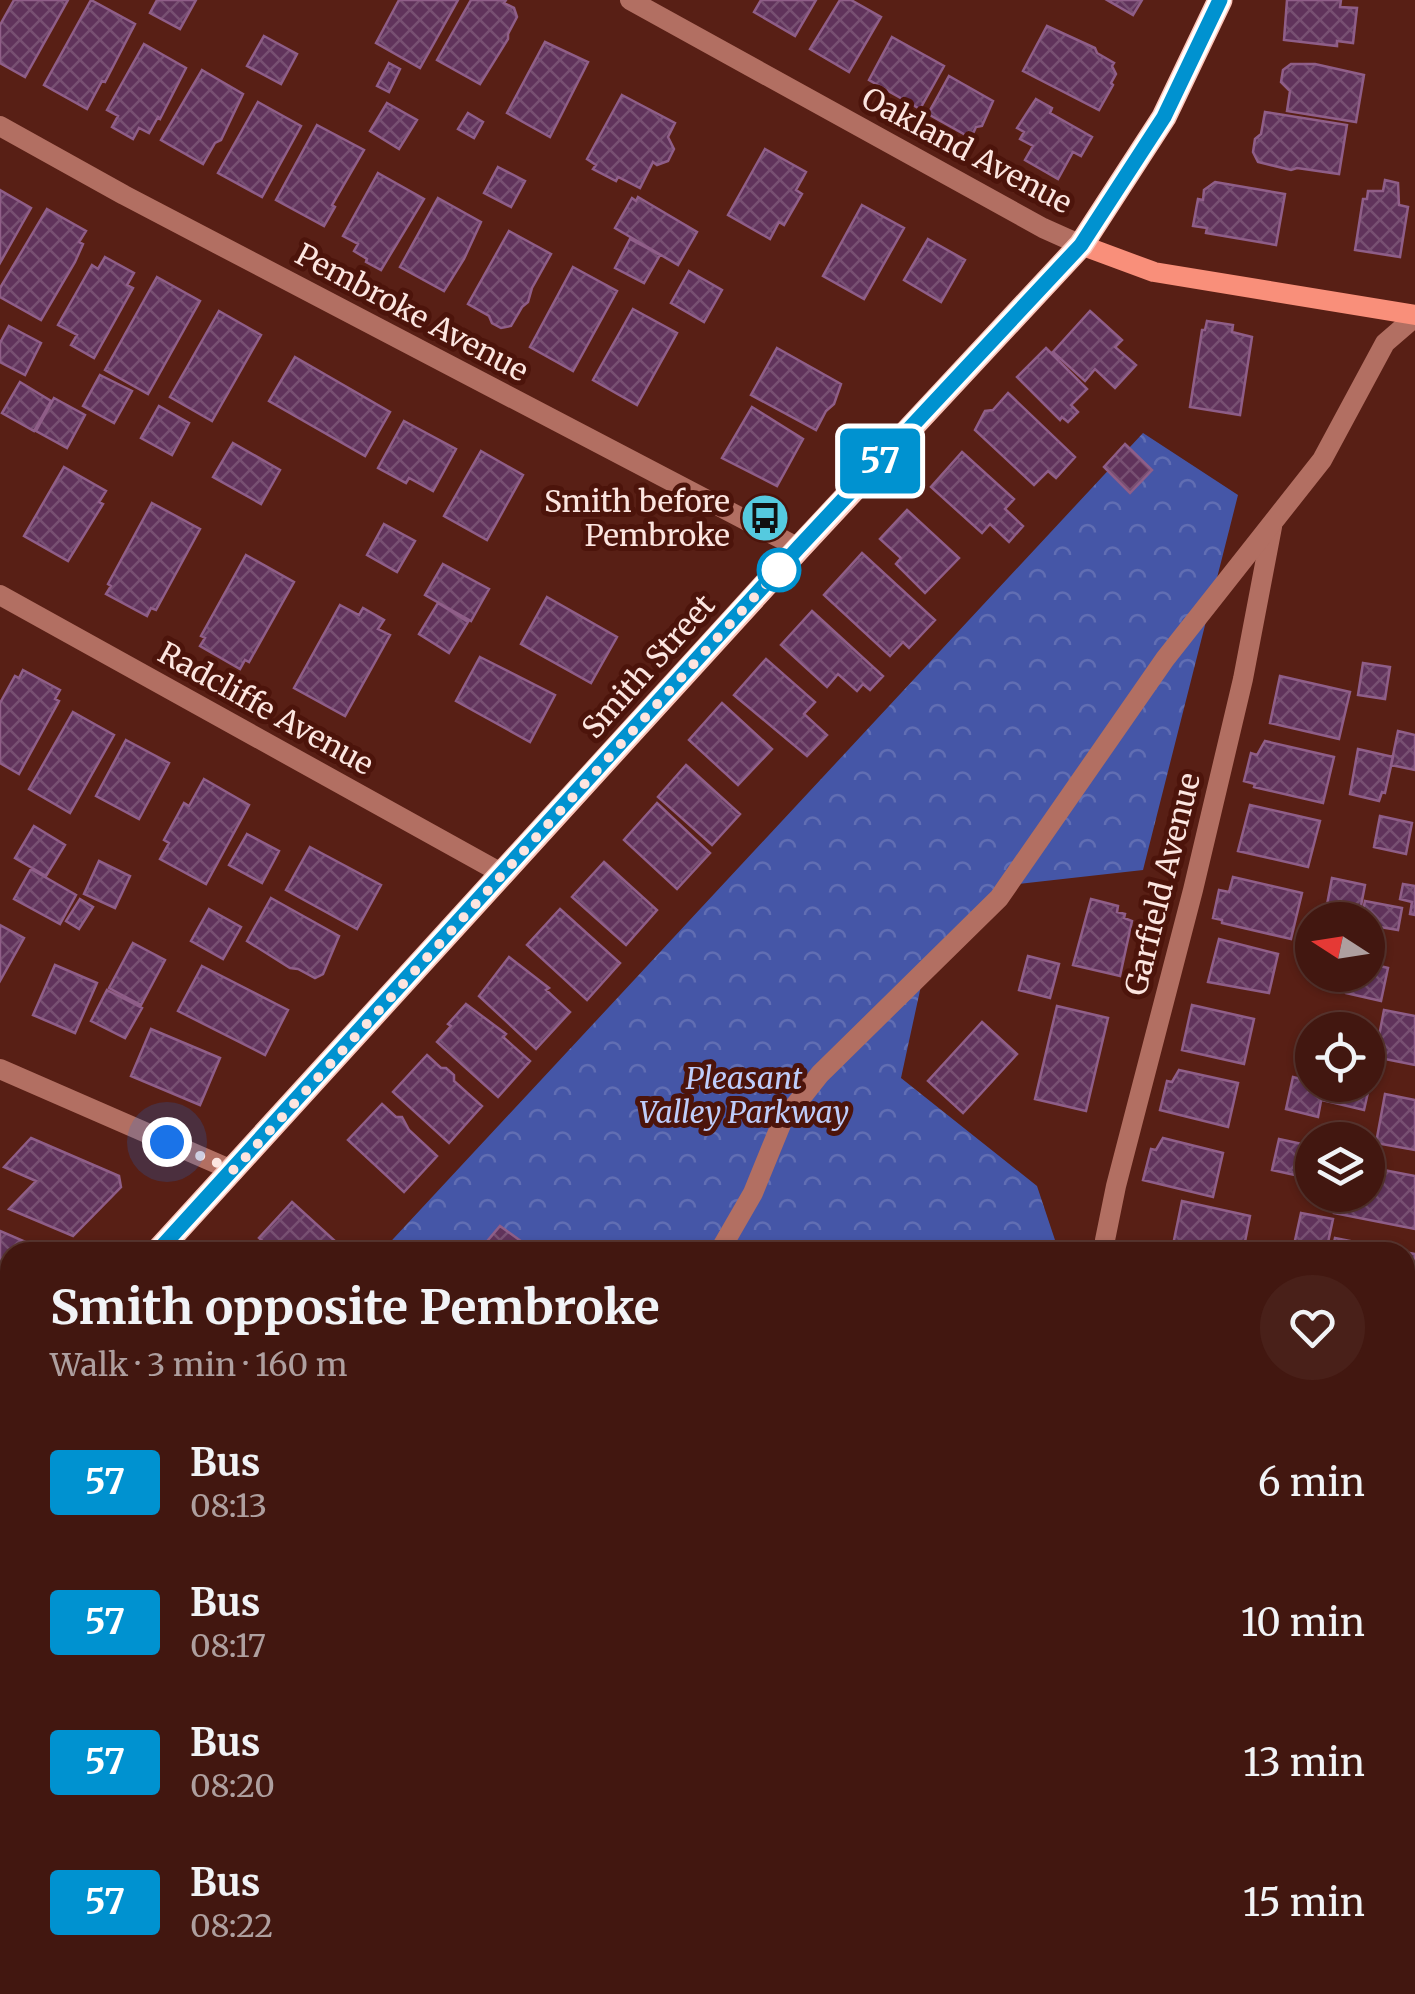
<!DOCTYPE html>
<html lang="en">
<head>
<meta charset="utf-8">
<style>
	body { margin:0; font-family:Merriweather,serif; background:#492019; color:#f1f3f6; height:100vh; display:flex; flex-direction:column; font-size:38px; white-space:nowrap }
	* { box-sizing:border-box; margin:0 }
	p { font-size:32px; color:#ae9f9f }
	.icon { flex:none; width:55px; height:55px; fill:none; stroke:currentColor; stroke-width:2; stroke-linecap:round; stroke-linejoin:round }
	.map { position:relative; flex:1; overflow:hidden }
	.side { position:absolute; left:0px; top:1242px; width:1415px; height:752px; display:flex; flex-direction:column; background:#421710; border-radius:30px 30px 0 0; box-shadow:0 2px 8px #0004,0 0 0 2px #5a3630 }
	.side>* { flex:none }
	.badge { padding:0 20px; border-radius:8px; font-size:35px; line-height:65px }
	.needle { width:65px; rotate:282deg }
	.tools { position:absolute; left:1295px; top:902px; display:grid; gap:20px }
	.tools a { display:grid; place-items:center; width:90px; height:90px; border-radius:50%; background:#421710; box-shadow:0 2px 8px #0004,0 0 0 2px #5a3630; font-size:50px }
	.you { position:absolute; width:50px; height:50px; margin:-25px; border:8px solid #fff; border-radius:50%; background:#1a73e8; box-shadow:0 0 0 15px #1a73e833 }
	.map>.badge { position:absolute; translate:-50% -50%; box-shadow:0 0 0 5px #fff }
	.round { display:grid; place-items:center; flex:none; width:105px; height:105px; border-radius:52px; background:#492019 }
	.overview { display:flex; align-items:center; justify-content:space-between; height:170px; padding:0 50px }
	h1 { font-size:48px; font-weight:700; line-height:75px }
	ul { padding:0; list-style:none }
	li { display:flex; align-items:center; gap:30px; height:140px; padding:0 50px }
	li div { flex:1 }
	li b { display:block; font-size:38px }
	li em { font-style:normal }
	li .badge { min-width:110px; font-weight:700; text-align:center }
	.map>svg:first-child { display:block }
	.park { fill:url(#park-crowns) }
	.building { fill:url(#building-cross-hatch); stroke:#8f5e88; stroke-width:2.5 }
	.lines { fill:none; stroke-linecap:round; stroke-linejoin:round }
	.path { stroke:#9a6f67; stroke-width:6; stroke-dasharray:5 5; stroke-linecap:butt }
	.service { stroke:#b26f62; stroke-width:18 }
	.minor { stroke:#b26f62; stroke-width:20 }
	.tertiary { stroke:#b26f62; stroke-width:20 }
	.secondary { stroke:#f98f7a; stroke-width:20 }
	.primary { stroke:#fcc4b8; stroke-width:25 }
	.line-casing { stroke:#fff; stroke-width:22 }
	.line { stroke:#0092d0; stroke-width:15 }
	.walk { stroke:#fce5e0; stroke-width:10; stroke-dasharray:0 18 }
	.stop-dot { fill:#fff; stroke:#0092d0; stroke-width:5 }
	.labels { text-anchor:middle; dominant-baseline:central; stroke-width:10; stroke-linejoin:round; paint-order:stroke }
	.street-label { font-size:30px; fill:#fce5e0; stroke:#4c140b }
	.poi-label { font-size:30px; fill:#fce5e0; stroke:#4c140b; text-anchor:end }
	.park-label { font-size:30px; font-style:italic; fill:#bfcdfb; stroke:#4c140b }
</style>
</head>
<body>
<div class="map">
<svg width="1415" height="1994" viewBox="0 0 1415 1994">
	<defs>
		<pattern id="park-crowns" width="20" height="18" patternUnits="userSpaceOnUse" patternTransform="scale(2.5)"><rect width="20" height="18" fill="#4556a7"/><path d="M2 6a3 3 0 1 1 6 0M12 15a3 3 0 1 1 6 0" fill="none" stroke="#616eb3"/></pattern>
		<pattern id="building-cross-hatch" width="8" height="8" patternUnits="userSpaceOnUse" patternTransform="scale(2.5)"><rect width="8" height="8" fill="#60335b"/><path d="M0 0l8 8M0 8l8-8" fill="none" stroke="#785072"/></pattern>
	</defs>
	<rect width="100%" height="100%" fill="#581f15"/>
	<path class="park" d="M1143,433L1238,495L1143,870L1009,885L924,972L901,1078L1037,1186L1059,1252H381Z
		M1020,1985H1177L1170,1994H1019Z"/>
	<path class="building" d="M14,0H68L25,77L0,63V25Z
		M91,0L135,24L105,82L102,81L87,109L44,85Z
		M157,0H196L180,29L150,13Z
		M399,0H458L420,68L376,43Z
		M471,0H506L504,3L514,8L517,17L508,34V39L480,84L437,60Z
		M761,0H816L795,36L754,12Z
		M840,0H851L881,17L849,72L810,49Z
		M1107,0H1142L1133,15Z
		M1287,0H1341L1340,7L1357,8L1353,43L1337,41V46L1284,40Z
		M1047,26L1095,48L1097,53L1114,63L1112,66L1116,74L1111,83L1113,85L1099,110L1023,71Z
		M264,36L297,54L281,84L247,66Z
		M892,37L944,66L920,109L869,80Z
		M545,42L588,62L550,137L507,113Z
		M144,44L186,68L160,119L158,117L149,133L139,128L133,139L112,127L118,116L107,110Z
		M389,63L400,69L389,92L377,86Z
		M1291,64H1315L1364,75L1356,122L1287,111L1290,91L1281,82L1283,70Z
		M202,70L243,94L221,140L215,143L203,164L161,140Z
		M949,76L993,101L982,126L976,127L971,138L928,114Z
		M622,95L675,123L668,137L674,149L668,161L657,165L653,162L640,188L618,177L616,181L593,169L596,165L587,159Z
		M1036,99L1052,108L1050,113L1092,137L1081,156L1073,152L1058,179L1025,160L1033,146L1020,139L1024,132L1017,128Z
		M258,102L301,126L262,197L218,173Z
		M387,103L417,120L399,149L370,131Z
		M1265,112L1347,125L1339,174L1297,168L1291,170L1258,162L1253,152L1255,139L1261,134Z
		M468,113L483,122L474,138L458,129Z
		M317,125L364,150L332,205L335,207L324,226L276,200Z
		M765,149L806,172L796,190L802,194L784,225L779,222L770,239L728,215Z
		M498,167L525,181L511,207L484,193Z
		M378,173L424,199L381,270L366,262L367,259L354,251L358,244L343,236Z
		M1385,180L1398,183L1399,205L1408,207L1400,257L1355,250L1363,199H1367L1368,191H1383Z
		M1215,182L1285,194L1276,245L1206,233L1207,228L1193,226L1198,199L1203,200L1204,190Z
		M0,190L31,208L0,263Z
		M638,197L697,232L678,265L615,228L632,198L636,201Z
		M438,198L481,222L464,259L444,291L400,267Z
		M862,205L904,228L864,299L823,276Z
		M47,209L86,231L79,242L83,244L75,262L41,320L0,297V288Z
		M509,231L551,254L532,288L528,302L522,307L511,326L501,328L492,323L489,316L468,304Z
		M630,239L660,255L644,283L615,268Z
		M928,239L965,260L941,302L904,280Z
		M105,257L134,273L127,285L133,288L94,358L71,345L77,335L58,325L92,265L98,269Z
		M573,267L617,291L573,371L530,347Z
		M689,271L722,290L704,322L671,303Z
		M157,277L200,301L148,394L105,370Z
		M633,309L677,333L637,405L593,380Z
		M219,311L261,335L212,421L170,397Z
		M1090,311L1122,340L1115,347L1136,365L1115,388L1095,369L1085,381L1053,352Z
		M1207,321L1233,325L1232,332L1252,337L1240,415L1190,407L1202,330H1205Z
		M9,326L41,343L25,375L0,362V343Z
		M777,348L841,384L834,404L826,411L816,430L751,395Z
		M1046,348L1087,389L1071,405L1078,412L1068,422L1062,417L1060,420L1017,377Z
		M295,357L390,412L365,456L269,401Z
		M100,375L132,391L114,423L83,406Z
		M20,382L51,401L34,431L2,413Z
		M1008,393L1075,457L1056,478L1048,471L1034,485L975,430L985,411L993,410Z
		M54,398L85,415L67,448L36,431Z
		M159,406L189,423L172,455L141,438Z
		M752,407L803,439L777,486L722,458Z
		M404,421L456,449L433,491L409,478L406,483L378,468Z
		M233,443L280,470L261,504L213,477Z
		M1125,444L1152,470L1130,493L1104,467Z
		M481,451L523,475L487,540L444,516Z
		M962,452L1014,499L1005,509L1023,526L1009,542L990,524L982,533L931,487Z
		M64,467L106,491L99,502L103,504L68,561L24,536Z
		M152,503L200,529L156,610L151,608L147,616L106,594L111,586L108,584Z
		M907,510L959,558L925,593L896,564L901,558L880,539Z
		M384,524L415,541L397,572L367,555Z
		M862,553L935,620L909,648L903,642L890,656L824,595Z
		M246,555L294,582L249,662L245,660L240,669L200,646L205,638L201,636Z
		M443,564L489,589L471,621L425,595Z
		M547,597L617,637L591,683L521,644Z
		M438,603L468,622L449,653L419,634Z
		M340,605L359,615L363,608L384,620L378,629L390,635L345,716L294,688Z
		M812,611L883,676L870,690L863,684L857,691L838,674L827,687L781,645Z
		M480,657L555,695L530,742L456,701Z
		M766,659L815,702L804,714L827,735L807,756L734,695Z
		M1363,663L1390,667L1385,699L1358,695Z
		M23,670L60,690L55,699L59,701L19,774L0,763V703L15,676L19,678Z
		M1280,676L1350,692L1339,739L1270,723Z
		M722,703L772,749L738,785L689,740Z
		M73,712L114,735L70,813L29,789Z
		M1398,731L1415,735V770L1391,765Z
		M126,740L169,763L139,819L96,796Z
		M1265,741L1334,757L1323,803L1254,787L1255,784L1244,781L1251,753L1257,755Z
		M1358,749L1393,757L1385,793L1382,792L1379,801L1350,794Z
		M686,765L740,814L712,845L658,797Z
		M204,779L249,805L206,884L160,859L169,843L164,840L184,803L189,806Z
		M657,803L710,853L677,889L624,840Z
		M1250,805L1320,821L1308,867L1238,851Z
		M1380,816L1412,823L1406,854L1374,847Z
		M34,826L65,845L46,876L15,858Z
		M247,834L279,851L262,883L229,865Z
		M310,847L381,885L357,929L286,890Z
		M99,861L130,876L115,908L84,894Z
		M604,862L657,910L626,945L572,897Z
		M31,869L76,895L60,924L14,899Z
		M1233,877L1302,893L1291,939L1222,923V920L1213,918L1219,890L1229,892Z
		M1332,878L1365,885L1359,916L1326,910Z
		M1403,884L1415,886V915L1410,914L1412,902L1400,899Z
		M271,898L339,936L323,974L315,978L298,969L290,968L247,941Z
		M80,899L93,907L79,929L66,921Z
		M1091,899L1118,906L1117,912L1125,914L1124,918L1132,921L1120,976L1073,965Z
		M1365,901L1402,908L1398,930L1368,925V920H1361Z
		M209,909L241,927L223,959L191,941Z
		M560,909L620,963L587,1000L527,945Z
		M0,925L24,938L0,981Z
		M1219,939L1278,954L1269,993L1208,982Z
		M133,943L165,960L141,1005L109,988Z
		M1028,956L1059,964L1050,998L1019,990Z
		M509,957L549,988L546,990L570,1012L536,1049L479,996Z
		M1368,963L1388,968L1381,1001L1346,993L1350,975H1368Z
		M55,965L97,983L75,1033L33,1015Z
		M202,966L288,1010L265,1055L178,1011Z
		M107,990L142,1008L125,1038L91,1021Z
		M466,1004L506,1034L503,1037L530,1061L498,1097L437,1042L451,1026L448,1024Z
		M1192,1005L1254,1019L1244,1064L1182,1050Z
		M1057,1006L1108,1018L1086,1111L1035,1099Z
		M1384,1010L1415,1016V1065L1375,1057Z
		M982,1022L1017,1054L963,1113L928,1081Z
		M151,1029L220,1058L200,1105L131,1076Z
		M427,1055L441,1068H446L454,1075V1081L482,1106L449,1143L393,1092Z
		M1179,1070L1238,1083L1228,1127L1160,1110L1167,1081L1172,1082Z
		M1293,1077L1312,1082V1085H1324L1318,1117L1286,1109Z
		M1368,1078L1371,1079L1364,1110L1322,1100L1325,1085H1368Z
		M1385,1094L1415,1100V1150L1376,1143Z
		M382,1104L396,1117H402L409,1130L437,1156L404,1192L348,1140Z
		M31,1138L119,1176L121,1187L73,1236L9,1209L36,1181L4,1167Z
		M1163,1138L1223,1153L1213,1197L1143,1180L1151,1149L1156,1150Z
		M1279,1139L1311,1146L1304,1177L1272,1170Z
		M1368,1167L1415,1176V1229L1334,1213L1338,1195H1368Z
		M1182,1201L1250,1216L1243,1252H1205L1173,1245Z
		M292,1202L347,1252H275L259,1238Z
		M1301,1213L1333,1219L1326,1252L1294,1245Z
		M500,1226L536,1252H478Z
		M0,1231L44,1250L10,1252V1292L0,1287Z
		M1335,1238L1415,1254L1411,1302L1405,1301V1252H1332Z
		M1415,1431V1500L1405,1498V1479Z
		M1405,1598H1415V1634H1405Z
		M738,1985H810V1994H738Z"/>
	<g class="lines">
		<path class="path" d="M1092,1985L1098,1994"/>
		<path class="service" d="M0,1351L10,1355
			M0,1628L10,1617
			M0,1697L10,1708
			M0,1843L10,1854
			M133,1985L142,1994
			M274,1985L282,1994
			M405,1994V1985"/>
		<path class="minor" d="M0,126L124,195L799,548
			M0,595L503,874
			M0,1069L234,1171
			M1107,1252L1105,1240L1116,1186L1193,890L1243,679L1272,527
			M1405,1356L1415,1357"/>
		<path class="tertiary" d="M630,0L1043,228L1081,245
			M719,1252L753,1193L782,1122L820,1074L999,898L1165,659L1322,460L1385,343L1415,317
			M1405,1854L1415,1850
			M996,1994L999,1985
			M1243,1994L1252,1985"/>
		<path class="secondary" d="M1081,245L1154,272L1415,315"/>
		<path class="primary" d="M157,1252L799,548L1081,245L1164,117L1220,0
			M0,1419L10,1408"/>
	</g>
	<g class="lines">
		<g class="line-casing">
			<path id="line" d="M157,1252L798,548L1081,245L1164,117L1220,0"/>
		</g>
		<use href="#line" class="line"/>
		<path class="walk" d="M167,1142L234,1170L779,570"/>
	</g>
	<defs>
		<g id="bus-disc" transform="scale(2.5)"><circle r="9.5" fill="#55cadf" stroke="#4c140b"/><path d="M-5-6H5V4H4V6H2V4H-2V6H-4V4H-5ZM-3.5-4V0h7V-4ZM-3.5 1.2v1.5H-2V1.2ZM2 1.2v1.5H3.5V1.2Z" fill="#111"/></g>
	</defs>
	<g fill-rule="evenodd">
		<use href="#bus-disc" x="765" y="518"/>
	</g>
	<circle class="stop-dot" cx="779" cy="570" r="20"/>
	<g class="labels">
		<g class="street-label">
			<text transform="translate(967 150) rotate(28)">Oakland Avenue</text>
			<text transform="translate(412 312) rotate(28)">Pembroke Avenue</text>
			<text transform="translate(648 666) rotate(-48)">Smith Street</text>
			<text transform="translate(266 708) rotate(29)">Radcliffe Avenue</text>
			<text transform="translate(1162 884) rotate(-76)">Garfield Avenue</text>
		</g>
		<g class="poi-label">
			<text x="730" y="501">Smith before<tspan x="730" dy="34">Pembroke</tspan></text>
		</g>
		<g class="park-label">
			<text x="744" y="1078">Pleasant<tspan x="744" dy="34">Valley Parkway</tspan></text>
		</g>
	</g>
</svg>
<div class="tools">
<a><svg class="needle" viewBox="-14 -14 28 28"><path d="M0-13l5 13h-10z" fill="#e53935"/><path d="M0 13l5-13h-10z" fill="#ae9f9f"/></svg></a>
<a><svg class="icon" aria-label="locate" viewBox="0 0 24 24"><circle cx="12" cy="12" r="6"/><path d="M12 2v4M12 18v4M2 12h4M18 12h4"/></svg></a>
<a><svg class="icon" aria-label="layers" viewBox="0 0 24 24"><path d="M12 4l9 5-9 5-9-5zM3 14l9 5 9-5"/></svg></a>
</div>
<div class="you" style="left:167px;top:1142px"></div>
<b class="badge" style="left:880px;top:461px;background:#0092d0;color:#fff">57</b>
<section class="side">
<div class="overview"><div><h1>Smith opposite Pembroke</h1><p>Walk · 3 min · 160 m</p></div><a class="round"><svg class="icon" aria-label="heart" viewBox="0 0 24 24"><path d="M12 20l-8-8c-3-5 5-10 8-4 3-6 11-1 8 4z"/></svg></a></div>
<ul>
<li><span class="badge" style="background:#0092d0;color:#fff">57</span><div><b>Bus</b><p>08:13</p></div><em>6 min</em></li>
<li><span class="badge" style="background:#0092d0;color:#fff">57</span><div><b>Bus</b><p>08:17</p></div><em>10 min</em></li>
<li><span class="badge" style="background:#0092d0;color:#fff">57</span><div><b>Bus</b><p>08:20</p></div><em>13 min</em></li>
<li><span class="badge" style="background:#0092d0;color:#fff">57</span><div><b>Bus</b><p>08:22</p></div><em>15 min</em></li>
</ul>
</section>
</div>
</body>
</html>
